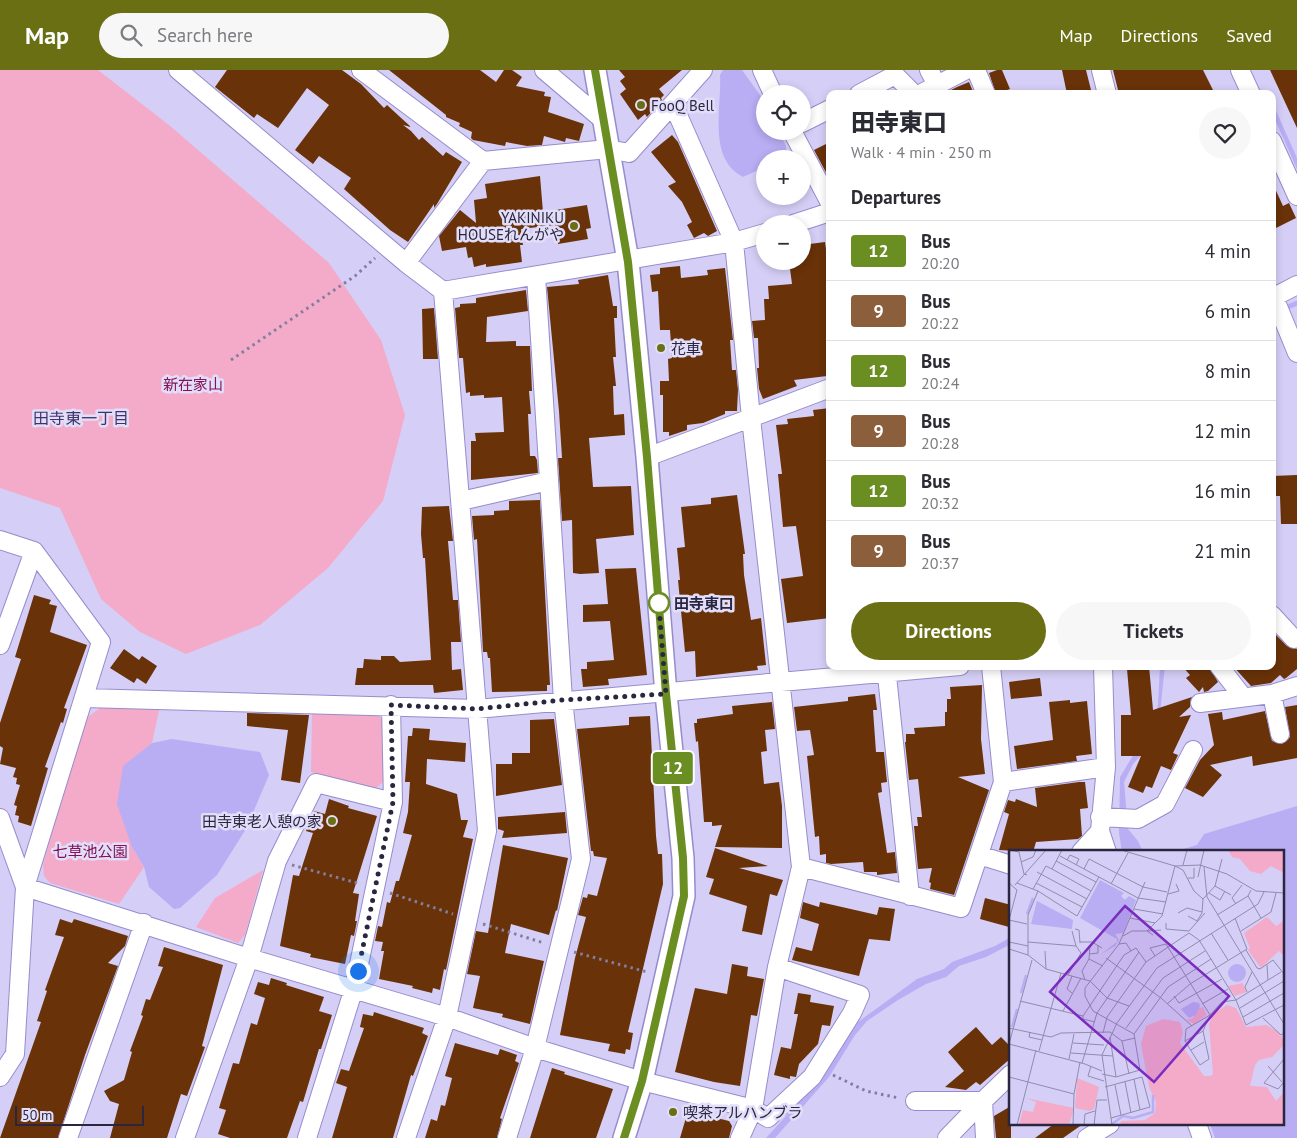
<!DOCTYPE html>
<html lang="en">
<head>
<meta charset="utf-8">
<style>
	body { margin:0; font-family:"PT Sans","Noto Sans JP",sans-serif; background:#f7f7f7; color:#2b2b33; height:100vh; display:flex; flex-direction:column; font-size:19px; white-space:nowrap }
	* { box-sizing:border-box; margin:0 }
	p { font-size:16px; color:#7c7c81 }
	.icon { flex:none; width:28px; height:28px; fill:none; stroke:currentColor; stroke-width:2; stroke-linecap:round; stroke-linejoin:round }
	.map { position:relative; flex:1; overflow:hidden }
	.side { position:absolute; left:826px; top:20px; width:450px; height:580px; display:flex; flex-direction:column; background:#fff; border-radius:10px; box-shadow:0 2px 8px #0003 }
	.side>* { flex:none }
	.badge { padding:0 10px; border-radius:4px; font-size:18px; line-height:32px }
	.buttons { position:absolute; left:756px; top:15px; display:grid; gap:10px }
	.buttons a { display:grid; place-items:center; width:55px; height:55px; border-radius:50%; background:#fff; box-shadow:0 2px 8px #0003; font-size:25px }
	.scale { position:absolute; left:15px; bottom:12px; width:129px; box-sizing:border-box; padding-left:5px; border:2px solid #2b263f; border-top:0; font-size:14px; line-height:18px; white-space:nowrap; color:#2b263f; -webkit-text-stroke:4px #e2def9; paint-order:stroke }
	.you { position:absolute; width:25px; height:25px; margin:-12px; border:4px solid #fff; border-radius:50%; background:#1a73e8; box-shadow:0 0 0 8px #1a73e833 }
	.map>.badge { position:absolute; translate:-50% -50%; box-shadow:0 0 0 2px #fff }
	h2 { padding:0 25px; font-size:19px; line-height:45px }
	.round { display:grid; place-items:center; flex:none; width:52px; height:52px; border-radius:26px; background:#f7f7f7 }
	.summary { display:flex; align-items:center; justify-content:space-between; height:85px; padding:0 25px }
	h1 { font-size:24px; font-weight:800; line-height:38px }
	.primary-button { display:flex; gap:10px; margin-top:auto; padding:10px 25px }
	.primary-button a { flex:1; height:58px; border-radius:30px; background:#6b6f14; color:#fff; font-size:20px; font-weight:800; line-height:58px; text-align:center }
	.primary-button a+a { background:#f7f7f7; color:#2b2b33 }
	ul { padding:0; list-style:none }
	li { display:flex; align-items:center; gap:15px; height:60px; padding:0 25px; border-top:1px solid #e1e1e2 }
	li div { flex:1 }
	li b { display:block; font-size:19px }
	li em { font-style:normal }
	li .badge { min-width:55px; font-weight:700; text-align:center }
	header { display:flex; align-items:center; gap:30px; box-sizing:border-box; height:70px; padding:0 25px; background:#6b6f14; color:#fff }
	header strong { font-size:24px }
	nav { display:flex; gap:28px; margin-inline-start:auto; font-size:18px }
	.search { width:350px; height:45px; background:#f7f7f7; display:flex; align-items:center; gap:12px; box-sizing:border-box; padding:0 18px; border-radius:28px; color:#7c7c81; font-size:19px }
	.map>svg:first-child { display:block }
	.green { fill:#f4aac9 }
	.water { fill:#b9adf4 }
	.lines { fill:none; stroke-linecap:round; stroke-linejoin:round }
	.stream { stroke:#b9adf4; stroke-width:5 }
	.building { fill:#693208 }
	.minor-casing { stroke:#978ccb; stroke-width:20 }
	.tertiary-casing { stroke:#978ccb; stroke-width:24 }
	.path { stroke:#837d9e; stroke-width:3; stroke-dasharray:2.5 4; stroke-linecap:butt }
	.minor { stroke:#fff; stroke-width:18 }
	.tertiary { stroke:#fff; stroke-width:21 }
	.line-casing { stroke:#fff; stroke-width:11 }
	.line { stroke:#6b8e23; stroke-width:8 }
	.walk { stroke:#2b263f; stroke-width:5; stroke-dasharray:0 9 }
	.poi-dot { fill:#6b6f14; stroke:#e2def9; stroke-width:2 }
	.stop-dot { fill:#fff; stroke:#6b8e23; stroke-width:2.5 }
	.labels { text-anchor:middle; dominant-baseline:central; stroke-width:5; stroke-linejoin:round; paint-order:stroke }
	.poi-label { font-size:15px; fill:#2b263f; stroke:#e2def9; text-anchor:start }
	.park-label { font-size:15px; fill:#851254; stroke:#e2def9 }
	.stop-label { font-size:15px; font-weight:bold; fill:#2b263f; stroke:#e2def9; text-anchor:start }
	.neighbourhood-label { font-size:16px; fill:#40336a; stroke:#e2def9 }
	.inset-river { fill:none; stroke:#b9adf4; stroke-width:2.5 }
	.inset-road { fill:none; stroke:#918bad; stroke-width:1 }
	.view { fill:#7b2cbf; fill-opacity:0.15; stroke:#7b2cbf; stroke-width:2.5 }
	.inset-edge { fill:none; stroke:#2b263f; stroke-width:2.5 }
</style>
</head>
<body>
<header>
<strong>Map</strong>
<div class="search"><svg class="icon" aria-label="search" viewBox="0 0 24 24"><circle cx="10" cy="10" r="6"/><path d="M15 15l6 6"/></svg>Search here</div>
<nav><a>Map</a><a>Directions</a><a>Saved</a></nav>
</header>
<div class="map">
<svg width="1297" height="1068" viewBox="0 0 1297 1068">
	<rect width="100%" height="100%" fill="#d5cff7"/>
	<path class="green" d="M0,0H98L169,55L329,193L381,270L405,345L383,431L328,498L260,555L186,584L140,562L101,529L60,438L0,418Z
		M107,633L160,636L152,673L123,697L132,777L144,797L119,834L50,813L44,806L43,795L80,657L89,646Z
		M312,641L376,643L383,650V712L376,718L311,702Z
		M263,800L245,865L238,873L196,857L215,828Z"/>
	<path class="water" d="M723,0H742L765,32V61H779L786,76V85L780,89H765V97L743,107C707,88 722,37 720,5Z
		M1273,34L1297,88V99L1273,45Z
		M1160,596H1165L1160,643L1144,682L1133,694L1124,712L1128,759L1138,771L1143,782H1122L1119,763L1120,707L1154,651L1158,635Z
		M172,669L260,682L269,705L246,759L217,805L180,838L174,839L149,817L144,797L132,777L117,734L123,696L152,673Z
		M1297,736V1068H1215L1210,1054H1283V782H1173L1197,775L1204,764Z
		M1011,867V874L986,887L959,896L946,907L926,914L898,930L867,951L855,965L829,1007L775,1068H766L815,1014L842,970L858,952L917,909L944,899L952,892L995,876Z"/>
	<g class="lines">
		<path class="stream" d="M1288,237L1297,233"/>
	</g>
	<path class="building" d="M227,0H342L361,14L384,38L387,35L411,57L403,55L411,61L419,70L422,67L443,86L446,82L462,92L437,134L434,138V134L408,172L390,160L344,119L351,108L319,86L313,94L295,80L329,35L307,18L278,58L257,44L254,48L215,17Z
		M389,0H480L496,12L504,0H512L522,7L516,16L545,22L544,26L551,27L548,42L584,54L579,71L566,68L565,72L544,66L542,75L527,76L506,72L505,76L473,70L471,68L472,62L459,56L460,53L446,47V45Z
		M619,0H682L659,19L664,25L661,28L662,30L647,47L645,44L638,50L620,24L626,19L620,11L625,7Z
		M997,0H1002L1010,19L996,24L989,3Z
		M1062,0H1086L1092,24H1067Z
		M1113,0H1203L1215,24H1119Z
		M1270,0H1297V58Z
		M969,12L974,24H943L957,17Z
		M672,65L678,72L717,161L708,166L704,163L694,168L687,155L692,152L682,132L668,116L676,112L651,82Z
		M830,72V110L814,80Z
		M540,106L543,142L587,135L591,158L586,159L588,169L558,174L555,155L521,159L523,175H520L522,192L486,197V194L474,197L472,187L468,188L466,177L442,181L439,166L460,140L476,153L474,130L487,128L485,114Z
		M1272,112L1283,136L1289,133L1296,148L1272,160Z
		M825,172L830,208V301H827V306L794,310L797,316L763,329L759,319L757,298H759L758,268H754L752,251L765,250L764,229H769L768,216L792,214L789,191H802V175Z
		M680,196L681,208L708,205L707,200L725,198L733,270H730L732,300H736L738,320L737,341H725V344L703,353L687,355V360L669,366V362H663V325H660V311H669L668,289L672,288L670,260H660L658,221L652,222L650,205L660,204V198Z
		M608,205L613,236H617V248H614L616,287H613L616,316H613L614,345L624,344L625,365L589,368L593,417L631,416L634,465L596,469L599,503L580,504L573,503L572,450L562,451L558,388H562L559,341L547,217L579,214L578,210Z
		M526,220L528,241L487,247L486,272L516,271V276H530L532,321H529L531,344H528L530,386H535L537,390L538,403L471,410V371H476L475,363L504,362L502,327L484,328V325L470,326V322L466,323L463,288H459L455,238L460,237V234L476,233V228Z
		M434,238L438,289H423L422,239Z
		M830,338V548L787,553L781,509L803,506L796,456L783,457L778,404H782L776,355L788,354L787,349L814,346L813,340Z
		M1297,405V454H1281L1280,426H1272V406Z
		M737,425L745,484H743L744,505L751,550L761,548L766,595L757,596L758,600L696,607L695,581L685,582L678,510H680L677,478L685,477L681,437L711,434V428Z
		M540,430L550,615H547V621L492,622L490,588H488L487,582H483L477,469L474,470L472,446L494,445V441L509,440V431Z
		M449,436L453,471H448L451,506L453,530H458L461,572H451L452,600L461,599L463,620L434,623L433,615H355L357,598H363L364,589L381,590V586H394L400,592L431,590L425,488H423L421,464L422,437Z
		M636,498L647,605L608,609L609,615L583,617L581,599H587V592L614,590L610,551L583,552V535L608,534L605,499Z
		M34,525L51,530L49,534L57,536L50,562L87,575L64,638L67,639L63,653L61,652L45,697L48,698L31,756L18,752L19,746L15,745L17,736L14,735L20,715L16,714L17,708L13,707L16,698L0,694L3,678L0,676V653L18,598L21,589L15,587Z
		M1272,561L1287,576L1297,579V599L1286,608L1284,609L1280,605L1271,613L1251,616L1233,596H1272Z
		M124,579L139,590L142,586L157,596L146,614L137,608L134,613L110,598Z
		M1149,596L1153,640L1192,627L1190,637L1179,647L1191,645L1173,683L1178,685L1171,700L1161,696L1152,718L1146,716L1143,723L1128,717L1141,686H1121V645H1131L1127,599Z
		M1182,596H1209L1218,612L1208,621L1204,622L1203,617L1199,622L1186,608L1190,605Z
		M1040,608L1042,626L1011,629L1009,612Z
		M982,615L981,669L985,704L958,707L989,720L954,825L930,819L931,813L929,812L932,798L918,799L914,756H918L917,747H922L918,709L909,710L905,672H906V664H915L914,658L945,656V642H947V629H951L950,617Z
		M875,624L877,640H873L876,682H884L887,712L881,713L882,722L878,723L887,783L895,782L897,803L877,805V802H864L863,792L831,794L826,793V784L820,785L819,766L815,767L807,686L814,685L810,660L797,661L794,637L848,631V627Z
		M1070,630V633L1087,631L1092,684L1076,686L1077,691L1017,699L1014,676L1053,670L1049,632Z
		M772,632L775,659L765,660L767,681L761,682L764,714L779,712L782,736V778L715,777L722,755L712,756V752H704L698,671L696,672L694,653H697V649L733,644L732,636Z
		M1297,635V688L1253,696L1252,686L1210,695L1222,705L1203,727L1185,718L1200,690L1214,675L1208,644L1222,642L1223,650L1265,641L1272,671L1282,674L1290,667L1285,637Z
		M247,643L309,645L300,713L281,710L288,660L247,656Z
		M650,646L656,766L658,784H662L663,814L628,962L633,963L630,980L626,979L625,984L608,981L610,974L560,965L575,888L586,847L578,845L583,827L587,828L588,824L597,826L607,788L594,786L593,781H591L577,659L629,655V647Z
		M554,649L562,715L496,726V694H512V683H530V650Z
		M413,658L430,659L429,670L466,673L465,692L427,689L426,714L457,724L461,750H468L463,767L473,769L446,900L444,899L440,920L433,918L432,923L412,918L413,916L379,909L384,881H381L383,872L375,871L378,856L382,857L387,832L390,833L396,811H399L412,765L403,763L408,742L410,712H405L408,666H412Z
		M1079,712H1085L1088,738L1080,739L1082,766L1078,769L1036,772L1033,782L999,780L1009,744L1004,742L1008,730L1015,732L1016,729L1037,737L1035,718Z
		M329,729L349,736L348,738L377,746L353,823L359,824L355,851H357L354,866L351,865L345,894L310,887L311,884L280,876L293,805L299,806L313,763L306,761L311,747L314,741L325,744Z
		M565,742L567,763L502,768L504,761L498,759V747Z
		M503,775L568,788L557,841L556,840L549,865L511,854L505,883L544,891L530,954L502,947L503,944L473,938L480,906L467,904L476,861L488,863Z
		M715,778L768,796L739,798L783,810L777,826L770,824L762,865L742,861L747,836L709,824L714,809L706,807Z
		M985,828L1011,835L1009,857L980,849Z
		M803,832L819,837L820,832L877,845L879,837L895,839L890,871L869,869L859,906L792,890L796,877L812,881L819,854L800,848Z
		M60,849L72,853L74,849L128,866L125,876L108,893L118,896L85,985L58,1068H0L41,952L37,951L47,921L45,920L64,867L55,865Z
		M164,877L223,895L202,976L205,977L187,1026L181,1024L167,1068H110L119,1034L110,1031L104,1021L124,1010L132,982L130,981L143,946L141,945L146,929L150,930L163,897L158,896Z
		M732,894L748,897L747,906L764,909L757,946L751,945L740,1016L714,1012L675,1002L695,918L727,924Z
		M271,908L287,913L286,915L324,927L319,941L332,945L321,979H319L303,1032L300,1031L287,1068H230L218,1064L226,1040L219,1038L233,993L239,994L251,953L257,955L265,928L254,924L258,912L269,915Z
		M798,923L811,925L810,932L834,936L830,956L822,955L818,974L799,994L796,1007L790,1006V1009L774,1005L781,977L791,979L798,944H794Z
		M374,942L424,958L422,963L428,966L413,1006L411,1005L393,1068H332L347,1017L336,1013L341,999L349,1001L364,958L360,957L363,944L373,946Z
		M976,957L992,975L1001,967L1011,977V988L980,1015L976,1012L966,1020L945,1017L964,1001L948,982Z
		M455,973L498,985L500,979L517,985L515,991L519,993L500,1048L502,1049L497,1068H425L431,1049L437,1051L441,1035L445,1036L452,1008L445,1006Z
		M552,998L565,1002L564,1004L613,1019L596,1068H530Z
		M1011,1036V1068H996L994,1046Z
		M688,1041L729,1051L732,1056L729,1068H680Z
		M1054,1054H1083L1063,1068H1035Z"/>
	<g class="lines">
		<g class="minor-casing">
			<path id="minor" d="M178,0L406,193L443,221L734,172L765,163
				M361,0L483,91
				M544,0L603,50
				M762,0L773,24
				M929,0L937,15
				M976,0L986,24
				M1101,0L1107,24
				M1240,0L1251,24
				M859,24L895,5L914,24
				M920,24L966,0
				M673,34L734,172L751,348L801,797L777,897L753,1039L740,1068
				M802,53L830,39
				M792,61L830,133
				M1272,71L1297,126
				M793,154L830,142
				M406,193L483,91L608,79L629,83L703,0
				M1274,227L1297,283
				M1272,228L1297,215
				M647,387L830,318
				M461,431L549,411
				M0,470L34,481L101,572L25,817L249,888L447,947L535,978L642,1011L753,1039L768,1048L812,1007L852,943L860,925L777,897
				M1272,545L1294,569
				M0,575L34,481
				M886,596L910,826
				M1103,596L1106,697L1100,761L1107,782
				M1219,596L1243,627
				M1272,624L1280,664
				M84,628L477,639L960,596
				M1200,633L1272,624L1297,616
				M1003,712L1106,697
				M1100,747L1138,749L1165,734L1193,680
				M0,748L25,817L15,984L0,1007
				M1081,782L1100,761
				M979,785L1011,795
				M801,797L961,838L1003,712L991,596
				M915,1031H983L947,1068
				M1197,1054L1202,1068
				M68,1068L144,853
				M185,1068L249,888L277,791L316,713L393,732
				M307,1068L354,918L393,732L391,635
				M406,1068L447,947L487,761L443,221
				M507,1068L535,978L581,789L563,630L536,206
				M985,1068L983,1031L1011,1004
				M1087,1068L1110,1054"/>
		</g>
		<g class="tertiary-casing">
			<path id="tertiary" d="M595,0L628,191L647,387L666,624L683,788L684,826L642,1011L624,1068"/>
		</g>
		<path class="path" d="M231,290L355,206L375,188
			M292,795L361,814
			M390,823L453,844
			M483,854L544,873
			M574,882L647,902
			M833,1005L866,1021L899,1028"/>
		<use href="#minor" class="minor"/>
		<use href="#tertiary" class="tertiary"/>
	</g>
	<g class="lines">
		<g class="line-casing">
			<path id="line" d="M595,0L628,192L647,387L666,624L683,788L684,826L642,1011L624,1068"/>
		</g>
		<use href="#line" class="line"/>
		<path class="walk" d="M358,901L393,732L391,635L477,639L563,630L666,624L658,525L659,533"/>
	</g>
	<g class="poi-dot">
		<circle cx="641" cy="35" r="5"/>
		<circle cx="574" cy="156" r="5"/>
		<circle cx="661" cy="278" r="5"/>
		<circle cx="332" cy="751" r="5"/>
		<circle cx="673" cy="1042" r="5"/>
	</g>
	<circle class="stop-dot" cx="659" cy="533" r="10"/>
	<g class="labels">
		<g class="poi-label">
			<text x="651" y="35">FooQ Bell</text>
			<text x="564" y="147" text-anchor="end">YAKINIKU<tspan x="564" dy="17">HOUSEれんがや</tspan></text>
			<text x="671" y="278">花車</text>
			<text x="322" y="751" text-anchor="end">田寺東老人憩の家</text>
			<text x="683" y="1042">喫茶アルハンブラ</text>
		</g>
		<g class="park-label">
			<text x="193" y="314">新在家山</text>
			<text x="90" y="781">七草池公園</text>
		</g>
		<g class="stop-label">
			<text x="674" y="533">田寺東口</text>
		</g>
		<g class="neighbourhood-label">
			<text x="81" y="348">田寺東一丁目</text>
		</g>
	</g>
	<g transform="translate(1009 780)">
		<rect width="275" height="275" fill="#d5cff7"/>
		<path d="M219,0H275V23L262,16L252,24L241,21L231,9L223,7ZM258,67L267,76L275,71V106L270,101L252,118L239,100L241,98L235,83ZM234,133L237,142L226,146L219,136ZM218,155L227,158L237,177L257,175L268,181L275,190V195L263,207L250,210L246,215L241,236L258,237L267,251L275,242V275H111L112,271L136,270L146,263L147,252L140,237L132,194L137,176L154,169L171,172L174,183L171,193L195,226H201L204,224L200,174L204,164ZM194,157L198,165L185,174L177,170L184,168L190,158ZM68,228L90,237L85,259L80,261L66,258ZM17,248L65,258L61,272L59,275H10L14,260L24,262L27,252Z" fill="#f4aac9"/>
		<path d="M91,30L115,43L112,46L116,50L120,46L127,50L114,83L106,84L110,90L106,96L92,104H71L62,117L71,104H92L108,92V89L71,68ZM28,51L64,70L63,79L22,74ZM219 123a9 9 0 1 1 18 0a9 9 0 1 1-18 0ZM184,152L190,153L191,156L187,165L180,168L172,159Z" fill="#b9adf4"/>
		<path class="inset-river" d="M18,64L24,48M12,143L17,125M3,177L8,159M103,274L114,266L124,268L144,262V245"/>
		<path class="inset-road" d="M0,0L10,2L15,24L18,25M112,0L166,16L191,15L218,24L247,41L275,43M51,6L129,48L157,52M58,10L61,5L70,9L67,15M47,11L87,32M12,12L24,7L27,0M174,15L178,0M195,17L198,47L275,174M43,19L82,41M75,19L80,9L134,37L158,42M28,22L78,49M189,27L195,0M179,28H185V18M0,33L8,40L0,70M8,33L29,41L68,66L90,27M27,33L73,57M102,34L119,3M6,35L37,0M206,36L222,45M24,39L37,16L43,19L53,0M200,43L211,50L216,41M159,44L170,41L167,34M239,46L252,68M227,54L223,48L233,35M125,59L154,64M169,63L178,58L193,62M208,65L239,46L242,40M179,66L188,71L193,63L194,49L206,36L213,9M121,68L146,73M0,70L18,74M157,73V79L180,81L196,63M66,79L70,80L71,93M63,81L67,96M232,81L262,62L267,43M202,83L219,110M144,85L138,81L152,80M114,86L123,81H138L153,66L166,16L174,20L185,41L194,49M0,92L19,96M19,92L67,96L72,103L59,125M71,92H83L93,98M110,94L117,93L122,101M0,99L19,105L37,119L81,131L98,148L120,156M237,100L248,118L251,119L264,110L275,124M36,101L37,119M81,104L89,103V95M19,105V65L29,41M146,106L141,98L157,94L201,165L177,179L176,191L191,215L200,209L194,181L201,165L213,152L227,150L272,122M97,108L152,148L183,176M80,109L94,116M258,115L259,130M63,126L58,139L63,143M76,130L73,121L80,109L81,96M238,142L236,137L243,122M165,146L170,153L213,129M11,151L74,166V169L86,172M158,154L181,134L238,99L226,68M193,154L219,139M231,158L275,131M54,161L72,128M74,166L115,105L127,98L137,112M234,167L275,143M254,168L272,185L275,183M0,178L42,187L52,183L101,182L113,191L126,188M117,178L154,128L196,101M21,182L20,187L33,190M94,183L98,167L137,112L180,83L190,90L202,109L227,150L237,175L275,155M125,184L159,137L202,109M101,187L107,227M113,191L120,224M176,191L194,181M64,193L95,195M0,194L76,214L93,221M0,194L23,110M182,200L195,192M30,201L52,123M62,203L104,206M60,209L65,184M275,209L255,233L269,239L275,232M73,213L88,163L130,102M82,216L79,226L95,231M259,216L273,232M93,224L107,227L131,220L125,184L84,161L76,146V138L110,94L136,32M0,227L65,244M125,229L131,260M116,232L122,263M106,235L112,265M96,237L133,227L141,257L102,268M8,275L27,200M64,275L65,244L71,212M75,275L76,264L86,261M85,275L88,250H98M103,275L93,205L108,173L148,118L249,54L255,42"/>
		<path class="view" d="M116,56L220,146L145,232L41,142Z"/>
		<rect width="275" height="275" class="inset-edge"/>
	</g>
</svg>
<div class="buttons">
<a><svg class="icon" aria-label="locate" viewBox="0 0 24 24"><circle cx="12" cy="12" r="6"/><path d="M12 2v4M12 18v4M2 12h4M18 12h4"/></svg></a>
<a>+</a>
<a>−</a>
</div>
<div class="scale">50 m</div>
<div class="you" style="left:358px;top:901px"></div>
<b class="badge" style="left:673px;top:698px;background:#6b8e23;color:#fff">12</b>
<section class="side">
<div class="summary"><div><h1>田寺東口</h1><p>Walk · 4 min · 250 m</p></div><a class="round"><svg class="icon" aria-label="heart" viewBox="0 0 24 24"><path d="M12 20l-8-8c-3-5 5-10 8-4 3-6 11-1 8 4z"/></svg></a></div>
<h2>Departures</h2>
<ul>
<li><span class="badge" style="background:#6b8e23;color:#fff">12</span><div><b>Bus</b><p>20:20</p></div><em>4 min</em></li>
<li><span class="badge" style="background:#8b5e3c;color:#fff">9</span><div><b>Bus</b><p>20:22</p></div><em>6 min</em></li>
<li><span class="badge" style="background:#6b8e23;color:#fff">12</span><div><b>Bus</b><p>20:24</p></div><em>8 min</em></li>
<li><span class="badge" style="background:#8b5e3c;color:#fff">9</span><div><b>Bus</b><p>20:28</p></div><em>12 min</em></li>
<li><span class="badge" style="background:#6b8e23;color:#fff">12</span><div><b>Bus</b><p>20:32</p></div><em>16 min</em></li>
<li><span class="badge" style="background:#8b5e3c;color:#fff">9</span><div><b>Bus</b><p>20:37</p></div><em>21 min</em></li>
</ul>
<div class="primary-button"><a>Directions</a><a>Tickets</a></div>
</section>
</div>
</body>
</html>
